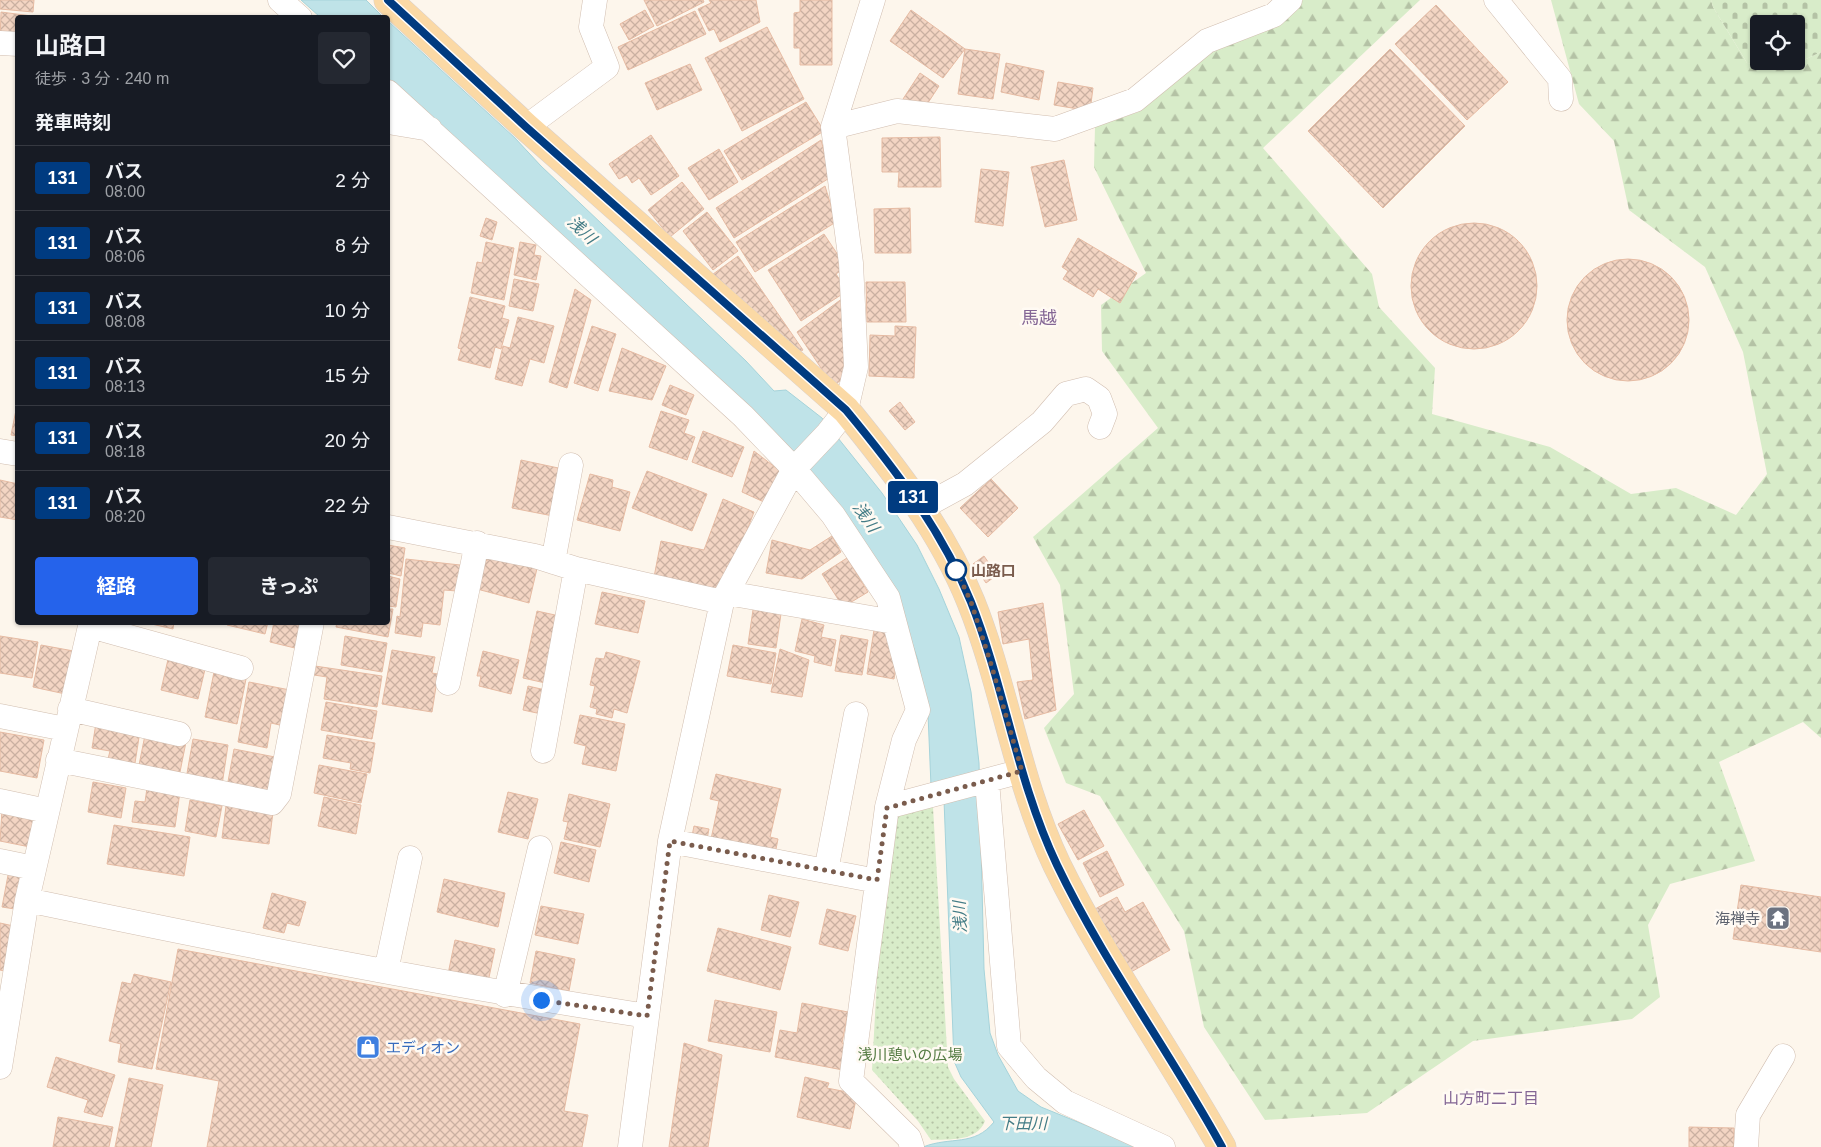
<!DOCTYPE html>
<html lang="ja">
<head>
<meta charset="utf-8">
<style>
	body { margin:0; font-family:Helvetica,"Noto Sans JP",sans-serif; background:#242831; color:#f1f3f6; height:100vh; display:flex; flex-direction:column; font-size:19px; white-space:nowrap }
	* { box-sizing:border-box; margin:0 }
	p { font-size:16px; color:#9ea1a6 }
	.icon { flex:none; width:28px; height:28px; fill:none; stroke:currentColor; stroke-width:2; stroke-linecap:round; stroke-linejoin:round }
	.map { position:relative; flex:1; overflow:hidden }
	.sheet { position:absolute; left:15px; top:15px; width:375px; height:610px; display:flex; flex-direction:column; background:#171b24; border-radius:5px; box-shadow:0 1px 4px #0004 }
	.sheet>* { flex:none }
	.badge { padding:0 10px; border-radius:4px; font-size:18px; line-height:32px }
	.tools { position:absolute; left:1750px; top:15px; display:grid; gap:10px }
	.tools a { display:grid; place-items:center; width:55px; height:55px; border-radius:5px; background:#171b24; box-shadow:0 1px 4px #0004; font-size:25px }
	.you { position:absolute; width:25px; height:25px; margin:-12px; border:4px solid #fff; border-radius:50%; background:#1a73e8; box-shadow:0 0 0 8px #1a73e833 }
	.map>.badge { position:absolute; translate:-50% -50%; box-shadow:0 0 0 2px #fff }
	h2 { padding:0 20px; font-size:19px; line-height:45px }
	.round { display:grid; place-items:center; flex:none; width:52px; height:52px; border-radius:5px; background:#242831 }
	.head { display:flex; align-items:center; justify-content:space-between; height:85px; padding:0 20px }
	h1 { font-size:24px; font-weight:700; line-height:38px }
	.cta { display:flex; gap:10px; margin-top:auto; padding:10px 20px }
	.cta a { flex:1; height:58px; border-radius:5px; background:#2563eb; color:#fff; font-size:20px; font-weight:700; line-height:58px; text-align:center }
	.cta a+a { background:#242831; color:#f1f3f6 }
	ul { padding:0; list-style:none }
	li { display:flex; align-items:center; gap:15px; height:65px; padding:0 20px; border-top:1px solid #363941 }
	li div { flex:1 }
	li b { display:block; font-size:19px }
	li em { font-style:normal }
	li .badge { min-width:55px; font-weight:700; text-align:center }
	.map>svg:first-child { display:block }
	.forest { fill:url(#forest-firs) }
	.cemetery { fill:url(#cemetery-stones); fill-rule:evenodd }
	.park { fill:url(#park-dots) }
	.water { fill:#bfe3e8; stroke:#a5d3da }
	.building { fill:url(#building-cross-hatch); stroke:#e6bba3 }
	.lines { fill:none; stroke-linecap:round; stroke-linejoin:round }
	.street-casing { stroke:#d1beb0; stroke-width:25 }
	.primary-casing { stroke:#dad1cd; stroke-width:29 }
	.street { stroke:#fff; stroke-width:24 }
	.primary { stroke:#fbd9a5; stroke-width:28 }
	.line-casing { stroke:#fff; stroke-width:11 }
	.line { stroke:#003b80; stroke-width:8 }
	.walk { stroke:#7a5c4d; stroke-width:5; stroke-dasharray:0 9 }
	.stop-dot { fill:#fff; stroke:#003b80; stroke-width:2.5 }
	.labels { text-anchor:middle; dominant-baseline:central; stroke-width:5; stroke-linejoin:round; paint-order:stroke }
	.stop-label { font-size:15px; font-weight:bold; fill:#7a5c4d; stroke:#fffaf3; text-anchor:start }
	.worship-label { font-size:15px; fill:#5b616d; stroke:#fffaf3; text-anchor:end }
	.shop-label { font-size:15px; fill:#366cbe; stroke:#fffaf3; text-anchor:start }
	.park-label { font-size:15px; fill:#537a41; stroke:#fffaf3 }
	.water-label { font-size:16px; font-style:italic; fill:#437c86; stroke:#fffaf3 }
	.neighbourhood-label { font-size:16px; fill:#846695; stroke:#fffaf3 }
	.quarter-label { font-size:18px; fill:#846695; stroke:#fffaf3 }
</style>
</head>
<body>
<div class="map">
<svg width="1821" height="1147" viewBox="0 0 1821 1147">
	<defs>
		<pattern id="forest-firs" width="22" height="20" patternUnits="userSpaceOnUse" patternTransform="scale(1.25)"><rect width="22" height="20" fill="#d8ecc9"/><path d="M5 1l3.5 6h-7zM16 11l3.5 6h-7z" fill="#b4c2a5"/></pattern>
		<pattern id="cemetery-stones" width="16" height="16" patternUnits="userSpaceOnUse" patternTransform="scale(1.25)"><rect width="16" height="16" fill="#d8ecc9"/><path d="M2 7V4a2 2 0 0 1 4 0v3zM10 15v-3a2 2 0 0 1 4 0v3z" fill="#b4c2a5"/></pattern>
		<pattern id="park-dots" width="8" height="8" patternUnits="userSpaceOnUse" patternTransform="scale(1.25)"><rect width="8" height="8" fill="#d8ecc9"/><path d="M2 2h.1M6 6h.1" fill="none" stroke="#b4c2a5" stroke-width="1.8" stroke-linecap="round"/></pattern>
		<pattern id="building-cross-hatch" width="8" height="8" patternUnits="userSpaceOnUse" patternTransform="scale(1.25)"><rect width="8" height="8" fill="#f3d5c3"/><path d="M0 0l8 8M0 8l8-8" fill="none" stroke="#cab0a1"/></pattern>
	</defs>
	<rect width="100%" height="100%" fill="#fdf6ec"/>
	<path class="forest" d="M1303,0H1420L1263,148L1372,274L1379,307L1435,368L1432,414L1550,447L1631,494L1676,488L1736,515L1767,474L1743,352L1705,267L1629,210L1614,141L1579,104L1551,0H1711L1713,7L1747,63L1791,66L1821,52V738L1803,722L1719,762L1755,861L1670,884L1648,925L1660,997L1632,1019L1473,1041L1367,1113L1265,1120L1204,1027L1184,931L1100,796L1066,783L1044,728L1074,694L1060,585L1033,537L1158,428L1102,351L1101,305L1146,273L1094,167L1095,127L1138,112L1212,48L1279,23Z"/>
	<path class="cemetery" d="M1711,0H1821V52L1791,66L1747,63L1713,7ZM1759,24H1796V61H1759Z"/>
	<path class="park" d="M933,807L948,1067L954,1079L985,1121C977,1142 949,1139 931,1140L918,1121L872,1070L880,924L895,812Z"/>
	<path class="water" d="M301,0H366L383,17H320Z
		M388,21L515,138L541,166L746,361L774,391L786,390L822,418L882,493L917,545L939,589L959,637L971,692L979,763L984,969L990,1033L998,1055L1018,1091L1041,1107L1139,1147H923C951,1136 974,1147 994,1122L961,1077L954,1061L944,800L931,786L928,714L918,660L902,615L851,529L473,160L388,80Z"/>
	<path class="building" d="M0,0H34L33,12L0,9Z
		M644,0H703L704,2L657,26Z
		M709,0H756L760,22L720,42L714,29L709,31L698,9L711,3Z
		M800,0H832V65H800V48H794V13L800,12Z
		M1436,5L1508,82L1467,120L1395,44Z
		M645,10L654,26L629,40L620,24Z
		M911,10L965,49L943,78L890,41Z
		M695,11L706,34L628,70L618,47Z
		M1,12L32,16L18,18V42L0,40Z
		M767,27L804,99L742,131L705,58Z
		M965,49L1000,54L993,99L958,94Z
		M1390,49L1465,126L1383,208L1308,131Z
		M1006,63L1044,71L1039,100L1001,92Z
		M690,64L702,90L657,110L645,83Z
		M920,73L939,86L922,112L903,99Z
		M1058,82L1093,88L1090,111L1054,105Z
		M806,102L824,131L742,180L724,151Z
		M651,135L679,176L651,195L639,178L632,183L627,175L619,179L609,164Z
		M940,137L941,187H898L899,172H882V138Z
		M821,140L831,177L734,238L716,208Z
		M719,149L738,182L709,200L688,168Z
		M1064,160L1077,220L1045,227L1031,167Z
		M981,169L1009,172L1003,226L975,222Z
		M682,182L704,209L670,237L648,210Z
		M825,186L836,222L755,272L736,242Z
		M910,208L911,253H875L874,209Z
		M707,212L738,251L713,270L683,231Z
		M486,218L497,222L492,240L480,236Z
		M1411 286a63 63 0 1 1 126 0a63 63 0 1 1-126 0Z
		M824,234L846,267L836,274L847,291L801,321L768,270Z
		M1078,238L1137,273L1120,303L1098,289L1093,297L1063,279L1068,271L1062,267Z
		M486,242L514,248L504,300L471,293L477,262L482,263Z
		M520,242L536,245L534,255L541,256L536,280L514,275Z
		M738,256L803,350L794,355L709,277Z
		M1567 320a61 61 0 1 1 122 0a61 61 0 1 1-122 0Z
		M514,279L539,284L533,311L509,306Z
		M866,282H905L906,322H867Z
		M575,289L591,300L567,388L549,382Z
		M470,297L505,306L502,318L509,320L501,349L495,347L490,368L458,360L461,349L458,348Z
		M843,298L848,375L833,386L797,332Z
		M518,317L554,326L544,363L530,359L522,386L495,379L503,346L510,348Z
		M592,326L616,334L598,391L574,383Z
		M895,326L916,327L914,378L869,376L870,335L895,336Z
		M622,348L666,366L652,400L609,391Z
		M670,385L694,395L686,415L662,405Z
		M18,400V436L11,435Z
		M900,402L915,422L905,430L889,411Z
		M661,411L689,420L684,433L695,437L687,460L649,447Z
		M703,431L744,447L732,477L692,462Z
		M754,451L780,471L766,503L742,492Z
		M521,460L563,469L553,516L512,508Z
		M647,471L707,494L692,531L632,508Z
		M590,474L613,480L612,487L630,492L620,531L577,520Z
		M991,479L1018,508L988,537L960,508Z
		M0,480L18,484V520L0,517Z
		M723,499L754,512L723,593L654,577L661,541L704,550Z
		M832,536L841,552L802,579L766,573L772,540L810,550Z
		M388,545L405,548L401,576L388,573Z
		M496,554L538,564L529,603L477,589L483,563Z
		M984,556L997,575L986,583L973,564Z
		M847,558L868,592L843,607L822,574Z
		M406,559L460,565L457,591L444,590L440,625L423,623L421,637L395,633L397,616L400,617Z
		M388,576L400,579L396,607L388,606Z
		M602,592L645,601L638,633L595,624Z
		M754,603L782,607L776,648L748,644Z
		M1043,603L1056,710L1025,719L1017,682L1033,680L1029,639L1003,644L998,612Z
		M388,609H393L388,637L336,627L337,622H388Z
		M537,611L564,617L550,684L523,678Z
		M802,619L824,625L821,637L836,640L831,666L814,662L815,656L795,651Z
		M143,622H174L173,629Z
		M228,622H268L265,634L227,625Z
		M274,622H305L299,649L270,642Z
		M874,630L896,634L898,654L894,679L867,674Z
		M841,635L868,640L862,675L835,671Z
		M0,636L38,642L32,678L0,673Z
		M345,636L387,643L382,672L341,665Z
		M41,645L79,652L70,695L33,687Z
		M733,645L776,653L771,684L727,676Z
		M780,649L809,660L802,697L771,692Z
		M392,650L435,657L432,673L438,674L432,712L382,704Z
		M483,651L519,660L511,694L479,686L481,676H477Z
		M606,652L640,661L627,713L614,709L612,718L596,714L597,709L590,707L595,686L590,685L596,658L604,659Z
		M169,655L206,665L198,699L161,690Z
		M315,666L382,676L377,707L324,699L327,677L314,675Z
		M214,672L246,679L237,724L205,717Z
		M249,682L290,690L284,726L271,723L267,748L238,742Z
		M528,686L550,691L546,715L523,710Z
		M326,702L377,711L372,739L321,730Z
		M580,715L625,724L616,771L582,764L586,746L574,743Z
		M96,723L140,731L135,763L108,759L110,751L92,748Z
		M0,732L44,740L37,778L0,771Z
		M145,735L186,742L180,772L139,765Z
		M327,735L375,743L370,773L350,769L351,763L323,758Z
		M193,739L228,745L222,785L186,779Z
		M234,749L275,757L268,794L227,787Z
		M319,765L367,774L361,803L314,793Z
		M716,774L781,789L770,837L778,839L774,859L710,844L719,801L710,799Z
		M93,782L126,788L121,818L88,812Z
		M147,788L180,792L175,827L132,822L135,801L145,802Z
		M508,792L538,799L528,839L498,832Z
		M569,794L610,804L600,847L564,839L568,822L563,821Z
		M324,797L361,805L356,834L318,826Z
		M190,800L222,806L216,837L185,831Z
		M226,806L273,812L269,844L222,838Z
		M2,810L41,818L35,848L0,841Z
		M1084,810L1104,846L1078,860L1058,824Z
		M114,825L190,837L184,876L107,864Z
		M694,826L709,829L706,844L691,841Z
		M561,842L596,850L589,882L554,873Z
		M1107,851L1124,885L1100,897L1083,863Z
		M9,870L27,874L21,910L2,907Z
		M444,879L505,893L498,927L437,912Z
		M1741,885L1821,897V952L1733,939Z
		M272,893L306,902L299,926L287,923L284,933L263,928Z
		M769,895L799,902L790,937L761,930Z
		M1117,897L1125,912L1143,902L1170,950L1131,972L1095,909Z
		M541,906L584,914L578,944L535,935Z
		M827,909L856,916L848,951L819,944Z
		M0,923L18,927L8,972L0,970Z
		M718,928L791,947L780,990L707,971Z
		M455,940L495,949L488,982L448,974Z
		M178,949L580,1024L564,1111L588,1115L582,1147H207L219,1081L156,1069Z
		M536,951L575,959L569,991L530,983Z
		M134,974L171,982L152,1069L118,1062L121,1044L109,1041L122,982L131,984Z
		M715,1000L777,1012L770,1052L708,1041Z
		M802,1003L848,1012L842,1043L853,1045L848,1071L775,1057L780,1030L797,1033Z
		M684,1043L722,1055L708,1147H669Z
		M56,1057L115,1075L102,1117L84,1112L88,1100L47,1087Z
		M805,1077L829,1083L827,1088L857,1094L850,1129L797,1117Z
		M129,1078L163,1085L151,1147H115Z
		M58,1117L113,1127L109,1147H53Z
		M1689,1127L1734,1128V1147H1689Z"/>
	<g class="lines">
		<g class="street-casing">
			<path id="street" d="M280,0L300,18
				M1496,0L1560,79L1561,99
				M0,43L18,44
				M388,92L743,416L794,469L833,515L888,598L918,710L904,740L887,807
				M388,122L430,129
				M526,127L607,67L591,27L595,0
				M833,127L897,111L1055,129L1135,100L1207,41L1274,15L1290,0
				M0,451L18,454
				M921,508L965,484L1042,422L1066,394L1086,389L1099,398L1105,414L1100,427
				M388,527L535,556L576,569L722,602
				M553,562L571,465
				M727,593L894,622
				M90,626L241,668
				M448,683L477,543
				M70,709L179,734
				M0,716L65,729
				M543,751L576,569
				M58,760L272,803L279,794L312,622
				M987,781L1009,1046L1036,1078L1065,1102L1163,1147
				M0,801L47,811
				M670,841L877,881
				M0,861L34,868
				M826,871L856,714
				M27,900C233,943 439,984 647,1016
				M386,971L410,858
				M505,995L540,848
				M0,1067L27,900L91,622
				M630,1147L670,841L722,602L794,469L828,433L846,410L856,367L851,263L833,127L873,0
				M912,1147L909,1138L851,1081L887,807L1022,771
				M1746,1147L1748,1115L1783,1056"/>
		</g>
		<g class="primary-casing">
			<path id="primary" d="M388,0L526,127L846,410C894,469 942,530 971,602C1005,687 1017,781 1057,865C1104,961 1169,1053 1222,1147"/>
		</g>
		<use href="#street" class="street"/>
		<use href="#primary" class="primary"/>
	</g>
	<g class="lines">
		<g class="line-casing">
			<path id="line" d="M388,0L526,127L846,410C895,469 942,530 971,602C1005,688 1017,781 1057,865C1104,963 1170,1052 1222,1147"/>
		</g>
		<use href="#line" class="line"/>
		<path class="walk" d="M541,1000L647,1016L670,841L877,880L887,808L1022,771L991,664L971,602L956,570"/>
	</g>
	<defs>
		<g id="temple-square" transform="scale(1.25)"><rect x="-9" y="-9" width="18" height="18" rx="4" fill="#6b7280" stroke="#fffaf3"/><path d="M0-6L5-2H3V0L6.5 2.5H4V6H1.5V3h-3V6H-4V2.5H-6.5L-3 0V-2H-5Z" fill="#fff"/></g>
		<g id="shop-square" transform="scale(1.25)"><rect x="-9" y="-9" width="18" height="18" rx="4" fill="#3f7fe0" stroke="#fffaf3"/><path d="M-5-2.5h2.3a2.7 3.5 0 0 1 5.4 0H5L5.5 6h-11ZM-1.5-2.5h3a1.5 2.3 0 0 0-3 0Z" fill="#fff"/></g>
	</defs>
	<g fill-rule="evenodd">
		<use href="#temple-square" x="1778" y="918"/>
		<use href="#shop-square" x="368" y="1047"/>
	</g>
	<circle class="stop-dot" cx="956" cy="570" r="10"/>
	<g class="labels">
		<g class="stop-label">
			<text x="971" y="570">山路口</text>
		</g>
		<g class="worship-label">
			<text x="1760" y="918">海禅寺</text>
		</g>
		<g class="shop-label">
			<text x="386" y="1047">エディオン</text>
		</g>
		<g class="park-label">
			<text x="910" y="1054">浅川憩いの広場</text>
		</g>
		<g class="water-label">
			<text transform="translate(582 230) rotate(43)">浅川</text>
			<text transform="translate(866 517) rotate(55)">浅川</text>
			<text transform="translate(960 917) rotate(-93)">浅川</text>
			<text x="1023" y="1123">下田川</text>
		</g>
		<g class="neighbourhood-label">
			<text x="1491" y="1098">山方町二丁目</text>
		</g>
		<g class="quarter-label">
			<text x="1039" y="318">馬越</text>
		</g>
	</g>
</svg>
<div class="tools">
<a><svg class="icon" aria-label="locate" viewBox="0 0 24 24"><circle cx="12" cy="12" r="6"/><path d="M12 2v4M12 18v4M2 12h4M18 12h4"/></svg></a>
</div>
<div class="you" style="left:541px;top:1000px"></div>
<b class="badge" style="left:913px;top:497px;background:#003b80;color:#fff">131</b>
<section class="sheet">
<div class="head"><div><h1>山路口</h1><p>徒歩 · 3 分 · 240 m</p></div><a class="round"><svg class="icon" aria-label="heart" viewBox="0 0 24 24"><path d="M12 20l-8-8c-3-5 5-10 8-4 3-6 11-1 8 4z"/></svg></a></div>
<h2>発車時刻</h2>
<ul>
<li><span class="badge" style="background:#003b80;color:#fff">131</span><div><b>バス</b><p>08:00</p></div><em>2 分</em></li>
<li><span class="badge" style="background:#003b80;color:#fff">131</span><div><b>バス</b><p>08:06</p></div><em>8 分</em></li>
<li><span class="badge" style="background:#003b80;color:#fff">131</span><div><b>バス</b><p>08:08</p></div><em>10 分</em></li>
<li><span class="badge" style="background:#003b80;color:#fff">131</span><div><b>バス</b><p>08:13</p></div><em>15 分</em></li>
<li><span class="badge" style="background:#003b80;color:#fff">131</span><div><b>バス</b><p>08:18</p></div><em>20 分</em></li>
<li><span class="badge" style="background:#003b80;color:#fff">131</span><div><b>バス</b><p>08:20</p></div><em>22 分</em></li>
</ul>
<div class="cta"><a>経路</a><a>きっぷ</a></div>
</section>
</div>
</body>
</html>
